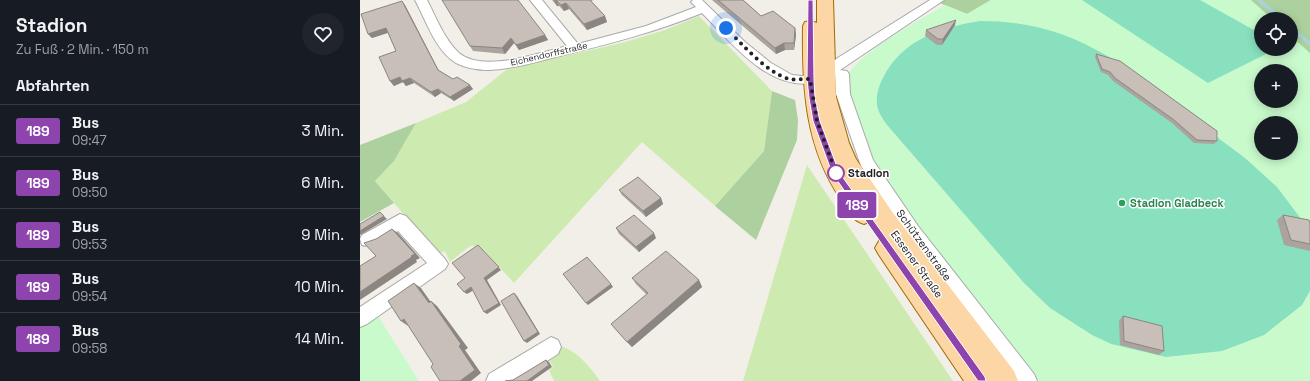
<!DOCTYPE html>
<html lang="de">
<head>
<meta charset="utf-8">
<style>
	body { margin:0; font-family:"Space Grotesk",sans-serif; background:#20242c; color:#f1f3f6; height:100vh; display:flex; flex-direction:column; font-size:15px; white-space:nowrap }
	* { box-sizing:border-box; margin:0 }
	p { font-size:13px; color:#9ea1a6 }
	.icon { flex:none; width:22px; height:22px; fill:none; stroke:currentColor; stroke-width:2; stroke-linecap:round; stroke-linejoin:round }
	.map { position:relative; flex:1; overflow:hidden }
	.side { display:flex; flex-direction:column; background:#171b24; width:360px }
	.side>* { flex:none }
	.badge { padding:0 8px; border-radius:3px; font-size:14px; line-height:26px }
	.buttons { position:absolute; left:894px; top:12px; display:grid; gap:8px }
	.buttons a { display:grid; place-items:center; width:44px; height:44px; border-radius:50%; background:#171b24; box-shadow:0 2px 10px #0003; font-size:20px }
	.you { position:absolute; width:20px; height:20px; margin:-10px; border:3px solid #fff; border-radius:50%; background:#1a73e8; box-shadow:0 0 0 6px #1a73e833 }
	.map>.badge { position:absolute; translate:-50% -50%; box-shadow:0 0 0 2px #fff }
	h2 { padding:0 16px; font-size:15px; line-height:36px }
	.round { display:grid; place-items:center; flex:none; width:42px; height:42px; border-radius:21px; background:#20242c }
	.headline { display:flex; align-items:center; justify-content:space-between; height:68px; padding:0 16px }
	h1 { font-size:19px; font-weight:700; line-height:30px }
	ul { padding:0; list-style:none }
	li { display:flex; align-items:center; gap:12px; height:52px; padding:0 16px; border-top:1px solid #363941 }
	li div { flex:1 }
	li b { display:block; font-size:15px }
	li em { font-style:normal }
	li .badge { min-width:44px; font-weight:700; text-align:center }
	main { display:flex; flex:1; min-height:0 }
	.map>svg:first-child { display:block }
	.grass { fill:#cdebb0 }
	.forest { fill:#add19e }
	.park { fill:#c8facc; fill-rule:evenodd }
	.pitch { fill:#88e0be }
	.lines { fill:none; stroke-linecap:round; stroke-linejoin:round }
	.stream { stroke:#aad3df; stroke-width:3.5 }
	.minor-casing { stroke:#a9a9a9; stroke-width:2 }
	.primary-casing { stroke:#a06b00; stroke-width:2 }
	.minor { fill:#fff; fill-rule:evenodd }
	.primary { fill:#fcd6a4; fill-rule:evenodd }
	.wall { fill:#aba49e }
	.shaded-wall { fill:#8b8681 }
	.building { fill:#c7bfb8; stroke:#8b8681 }
	.line { fill:#8e44ad; stroke:#fff }
	.walk { stroke:#222; stroke-width:4; stroke-dasharray:0 7.2 }
	.stop-dot { fill:#fff; stroke:#8e44ad; stroke-width:2 }
	.leisure-dot { fill:#2e9e5b; stroke:#fff; stroke-width:1.5 }
	.labels { text-anchor:middle; dominant-baseline:central; stroke-width:3; stroke-linejoin:round; paint-order:stroke }
	.far-street-label { font-size:9px; fill:#222; stroke:#fff }
	.stop-label { font-size:11px; font-weight:bold; fill:#222; stroke:#fff; text-anchor:start }
	.leisure-label { font-size:11px; font-weight:bold; fill:#27864d; stroke:#fff; text-anchor:start }
	.street-label { font-size:11px; fill:#222; stroke:#fff }
</style>
</head>
<body>
<main>
<section class="side">
<div class="headline"><div><h1>Stadion</h1><p>Zu Fuß · 2 Min. · 150 m</p></div><a class="round"><svg class="icon" aria-label="heart" viewBox="0 0 24 24"><path d="M12 20l-8-8c-3-5 5-10 8-4 3-6 11-1 8 4z"/></svg></a></div>
<h2>Abfahrten</h2>
<ul>
<li><span class="badge" style="background:#8e44ad;color:#fff">189</span><div><b>Bus</b><p>09:47</p></div><em>3 Min.</em></li>
<li><span class="badge" style="background:#8e44ad;color:#fff">189</span><div><b>Bus</b><p>09:50</p></div><em>6 Min.</em></li>
<li><span class="badge" style="background:#8e44ad;color:#fff">189</span><div><b>Bus</b><p>09:53</p></div><em>9 Min.</em></li>
<li><span class="badge" style="background:#8e44ad;color:#fff">189</span><div><b>Bus</b><p>09:54</p></div><em>10 Min.</em></li>
<li><span class="badge" style="background:#8e44ad;color:#fff">189</span><div><b>Bus</b><p>09:58</p></div><em>14 Min.</em></li>
</ul>
</section>
<div class="map">
<svg width="950" height="381" viewBox="0 0 950 381">
	<rect width="100%" height="100%" fill="#f2efe9"/>
	<path class="grass" d="M339,16L412,91L404,151L355,206L282,142L154,283L121,247L110,246L90,262L85,251L78,254L15,181L34,161L56,123L106,102L146,70L265,42L305,30Z
		M447,165L593,381H383Z
		M199,346C216,349 231,368 240,381H194L189,370L193,367L185,353Z"/>
	<path class="forest" d="M572,0H631L607,14Z
		M889,0H950V56L931,38V19H910Z
		M412,91L435,100L438,120L437,140L396,240L355,206L404,151Z
		M56,123L34,161L15,181L34,203L0,222V145Z"/>
	<path class="park" d="M631,0H891L912,19H901V49H931V36L950,53V248L540,140L664,283L690,308L732,335L751,344L806,357L828,354L942,305L950,291V381H667L588,278L513,161L489,92L488,74C513,43 552,25 585,5L607,14ZM901,71H931V101H901ZM901,123H931V153H901Z
		M16,313L59,381H0V324Z"/>
	<path class="pitch" d="M722,0H840L901,34V49H916L848,83Z
		M620,21C669,21 707,32 749,57L885,158L917,187L941,219L950,248V291L942,305L904,335L862,351L806,357L751,344L732,335L690,308L664,283L540,140C532,130 518,117 517,104C516,95 519,85 523,78C541,40 582,27 620,21Z"/>
	<g class="lines">
		<path class="stream" d="M899,0L921,19
			M931,27L950,44"/>
		<g class="minor-casing">
			<path id="minor" d="M55,0H67C76,17 84,39 99,53C123,73 180,53 207,46L170,0H182L218,44L286,26L336,7L331,2L333,0H342L385,42L411,63L432,75L442,76L461,73L476,59L570,0H584L480,70L487,71L489,74L490,94L513,160L558,226L674,374L677,381H654L546,236L501,166L476,94L475,75C469,81 462,82 453,83C407,90 371,42 342,13C296,32 248,44 200,56C176,62 153,69 129,70C118,70 106,68 96,63C75,50 66,20 55,0Z
				M40,214L46,216L85,259L88,264L85,269L7,324L0,327V307L67,263L38,231C28,237 14,249 2,245L0,239L2,235Z
				M191,337L198,340L201,347L198,354L155,381H126L129,374Z"/>
		</g>
		<g class="primary-casing">
			<path id="primary" d="M457,0H473L476,97L489,143L496,159L533,213L654,371L658,381H604L519,255L515,248L519,241L525,238L513,220L504,224C493,221 488,211 482,201C445,148 442,88 443,26L445,22L451,21L457,23Z"/>
		</g>
		<use href="#minor" class="minor"/>
		<use href="#primary" class="primary"/>
	</g>
	<path class="wall" d="M192,0H234L231,1L245,16L247,22L227,30L209,9L204,11L199,6H197Z
		M352,0H383L401,16L435,28L436,35L434,50H425L416,54Z
		M45,5L79,71L93,79L113,89L94,101L81,93L75,97L54,83L46,86L43,82L34,86L30,81L36,51L28,33L12,38L8,34Z
		M595,25L582,45H577L565,36L566,30Z
		M185,35L188,40L159,50L154,43L145,54L113,51L110,46Z
		M736,54L857,141L854,144L834,143L812,123L753,81L748,75L741,72L735,57Z
		M259,190L301,198L303,204L286,217L262,195Z
		M923,215L950,223V251L924,245L917,220Z
		M256,228L296,238L279,252L259,234Z
		M272,278L339,280L342,287L272,347L251,324L287,295L276,284Z
		M763,316L804,351L799,355L760,345L759,321Z"/>
	<path class="shaded-wall" d="M194,0H196L199,6H197Z
		M42,1L45,5L81,75L78,70Z
		M206,3L209,9L204,11L201,5Z
		M245,16L247,22L227,30L224,24Z
		M596,20L595,25L582,45L583,39Z
		M26,28L30,32L12,38L8,34Z
		M435,28L436,35L434,50V43Z
		M185,35L188,40L159,50L156,45Z
		M151,38L154,43L145,54L142,48Z
		M424,43L425,50L416,54L415,48Z
		M40,77L50,78L54,83L46,86L43,82L34,86L30,81Z
		M110,85L113,89L94,101L90,97Z
		M78,89L81,93L75,97L71,92Z
		M301,198L303,204L286,217L283,211Z
		M20,212L27,219L0,235V231Z
		M32,229L38,233L60,258L56,260L57,262L0,300V292Z
		M294,233L296,238L279,252L276,247Z
		M118,245L141,270L127,280L141,305L127,314L124,312Z
		M339,280L342,287L272,347L267,342Z
		M54,283L61,288L75,308L69,303Z
		M251,284L253,287L228,305L226,303Z
		M111,287L114,290L107,294L104,292Z
		M154,293L157,296L180,334L167,343L164,341Z
		M71,301L77,306L108,348L105,350L121,373L111,381H100Z
		M44,319L48,326L41,321Z
		M186,360L189,362L192,367L172,381H167Z"/>
	<path class="building" d="M82,0H158L185,35L156,45L151,38L142,48L110,46Z
		M196,0H230L245,16L224,24L206,3L201,5Z
		M358,0H383L401,16L413,11L435,28L434,43H424L415,48Z
		M42,1L78,70L93,79L97,77L110,85L90,97L78,89L71,92L50,78L42,81L40,77L30,81L19,57L36,51L26,28L8,34L1,14Z
		M596,20L583,39H578L566,30Z
		M736,54L760,61L857,131V141L837,140L814,120L755,78L750,72L742,69Z
		M278,177L301,198L283,211L259,190Z
		M20,212L24,216L0,231V224Z
		M274,215L294,233L276,247L256,228Z
		M923,215L949,220L950,223V244L931,240Z
		M32,229L55,254L51,256L52,257L0,292V266L16,256L4,243L16,239Z
		M118,245L139,267L124,278L139,303L124,312L111,287L104,292L97,284L105,278L92,263Z
		M306,251L339,280L267,342L251,324L288,293L272,278Z
		M227,257L251,284L226,303L203,274Z
		M54,283L69,303L71,301L101,344L99,346L115,370L100,381H80L71,367L73,364L44,319L41,321L28,301Z
		M154,293L178,332L164,341L141,301Z
		M763,316L802,326L804,351L764,341Z
		M186,360L189,365L167,381H145L153,380Z"/>
	<path class="line" d="M448,0H453L454,79L455,98L460,121L479,172L625,377L626,381H618L472,173L453,121L449,98L447,79Z"/>
	<g class="lines">
		<path class="walk" d="M366,28C382,44 407,73 429,79C436,80 443,79 450,79L457,121L476,173"/>
	</g>
	<circle class="stop-dot" cx="476" cy="173" r="8"/>
	<circle class="leisure-dot" cx="762" cy="203" r="4"/>
	<g class="labels">
		<g class="far-street-label">
			<text transform="translate(189 54) rotate(-13)">Eichendorffstraße</text>
		</g>
		<g class="stop-label">
			<text x="488" y="173">Stadion</text>
		</g>
		<g class="leisure-label">
			<text x="770" y="203">Stadion Gladbeck</text>
		</g>
		<g class="street-label">
			<text transform="translate(564 245) rotate(54)">Schützenstraße</text>
			<text transform="translate(557 264) rotate(54)">Essener Straße</text>
		</g>
	</g>
</svg>
<div class="buttons">
<a><svg class="icon" aria-label="locate" viewBox="0 0 24 24"><circle cx="12" cy="12" r="6"/><path d="M12 2v4M12 18v4M2 12h4M18 12h4"/></svg></a>
<a>+</a>
<a>−</a>
</div>
<div class="you" style="left:366px;top:28px"></div>
<b class="badge" style="left:497px;top:205px;background:#8e44ad;color:#fff">189</b>
</div>
</main>
</body>
</html>
